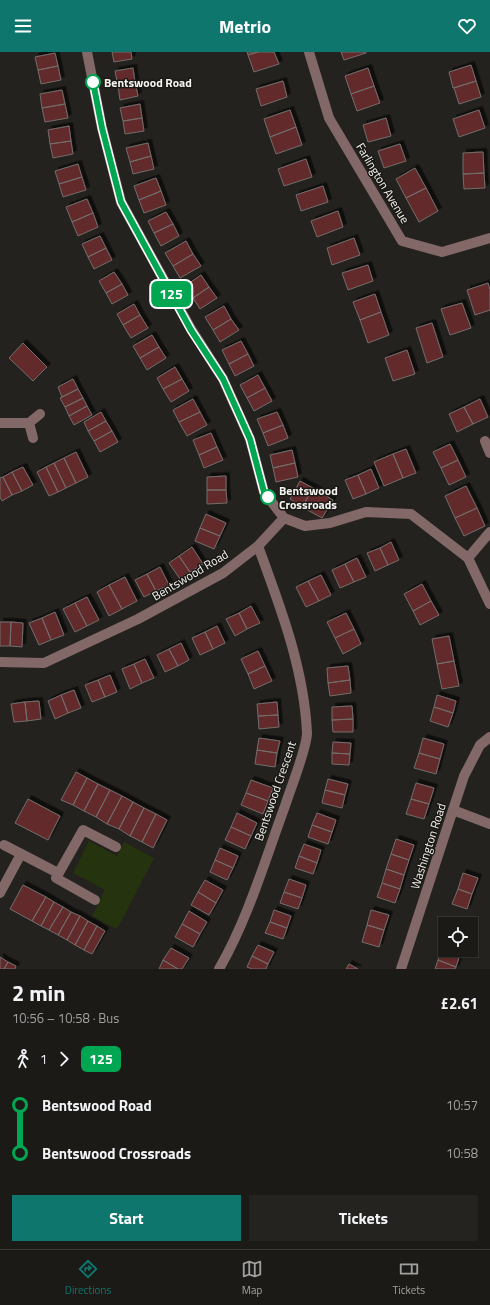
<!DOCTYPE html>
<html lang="en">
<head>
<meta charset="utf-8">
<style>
	body { margin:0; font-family:"Titillium Web",sans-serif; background:#24231f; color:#f1f3f6; height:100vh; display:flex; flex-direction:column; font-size:15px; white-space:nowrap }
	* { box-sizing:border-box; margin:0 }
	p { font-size:13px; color:#a0a1a1 }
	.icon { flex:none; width:22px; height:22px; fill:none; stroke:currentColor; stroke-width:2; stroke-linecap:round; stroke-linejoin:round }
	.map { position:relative; height:917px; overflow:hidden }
	.panel { display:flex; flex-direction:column; background:#1b1a16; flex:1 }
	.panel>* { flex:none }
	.badge { padding:0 8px; border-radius:6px; font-size:14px; line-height:26px }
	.controls { position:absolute; left:438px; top:865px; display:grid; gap:8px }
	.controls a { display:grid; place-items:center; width:40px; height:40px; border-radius:0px; background:#1b1a16; box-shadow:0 1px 3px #0004,0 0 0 1px #393835; font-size:20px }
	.map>.badge { position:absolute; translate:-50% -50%; box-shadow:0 0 0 2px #fff }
	.legs { display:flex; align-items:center; gap:6px; height:44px; padding:0 12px; font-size:13px }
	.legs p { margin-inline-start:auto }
	.overview { display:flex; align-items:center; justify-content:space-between; height:68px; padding:0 12px }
	h1 { font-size:22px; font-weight:700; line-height:30px }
	.action { display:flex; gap:8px; margin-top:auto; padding:8px 12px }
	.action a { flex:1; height:46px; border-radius:0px; background:#0f766e; color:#fff; font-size:16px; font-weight:700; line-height:46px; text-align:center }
	.action a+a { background:#24231f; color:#f1f3f6 }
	ul { padding:0 12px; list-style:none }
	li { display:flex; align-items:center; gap:14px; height:48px; font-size:15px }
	li i { display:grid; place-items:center; width:6px; height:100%; margin:0 5px; background:currentColor }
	li i::after { content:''; width:10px; height:10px; margin:-5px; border:3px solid; border-radius:50%; background:#1b1a16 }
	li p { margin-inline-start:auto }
	li:first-child i { background:linear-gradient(#0000 50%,currentColor 0) }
	li:last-child i { background:linear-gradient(currentColor 50%,#0000 0) }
	header { display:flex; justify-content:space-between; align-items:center; height:52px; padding:0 12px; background:#0f766e; color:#fff; font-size:18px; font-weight:700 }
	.dock { display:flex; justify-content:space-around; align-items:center; height:56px; border-top:1px solid #393835; background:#1b1a16; font-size:11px; color:#a0a1a1 }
	.dock a { display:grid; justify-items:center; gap:2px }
	.dock .current { color:#0f766e }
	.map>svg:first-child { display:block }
	.green { fill:#25330f }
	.building { fill:#622b29; stroke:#736d6c; filter:url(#shadow) }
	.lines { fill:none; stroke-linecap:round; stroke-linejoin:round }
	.street { stroke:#836868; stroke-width:10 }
	.line-1-casing { stroke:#fff; stroke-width:9 }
	.line-1 { stroke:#00a651; stroke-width:6 }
	.stop-1-dot { fill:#fff; stroke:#00a651; stroke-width:2 }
	.labels { text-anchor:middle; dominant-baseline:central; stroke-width:3; stroke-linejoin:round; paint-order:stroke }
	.stop-label { font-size:12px; font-weight:bold; fill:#f5f4f1; stroke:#1a1915; text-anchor:start }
	.street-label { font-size:12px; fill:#f5f4f1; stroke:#1a1915 }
</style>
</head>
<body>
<header><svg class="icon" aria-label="menu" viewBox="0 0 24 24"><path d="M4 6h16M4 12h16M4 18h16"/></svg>Metrio<svg class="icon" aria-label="heart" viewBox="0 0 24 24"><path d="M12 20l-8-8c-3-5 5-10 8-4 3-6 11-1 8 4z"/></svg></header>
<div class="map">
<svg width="490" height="917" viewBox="0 0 490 917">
	<defs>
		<filter id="shadow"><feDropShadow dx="3.5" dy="-3.5" stdDeviation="0" flood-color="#0009"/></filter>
	</defs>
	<rect width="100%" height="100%" fill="#24221e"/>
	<path class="green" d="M89,789L117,804L124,790L154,806L117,877L92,864L105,838L73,821Z"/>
	<path class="building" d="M112,0H131L132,7L114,10Z
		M247,0H258L248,3Z
		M258,0H274L279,12L254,20L248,3Z
		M341,0H366V1L344,8Z
		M55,1L58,14L38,18L35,5Z
		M471,13L476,29L453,36L449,20Z
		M58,14L61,28L41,32L38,18Z
		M133,16L135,30L118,34L115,19Z
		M368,16L374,34L351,42L345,24Z
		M283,29L287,45L261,54L256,37Z
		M476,29L481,45L459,52L454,36Z
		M135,30L138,44L120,48L118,34Z
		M374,34L380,51L357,59L351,42Z
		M62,38L65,52L42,56L40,42Z
		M65,52L68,66L45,70L42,56Z
		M140,52L142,66L123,69L120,56Z
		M290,58L296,75L270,85L264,67Z
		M479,58L485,76L459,85L453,67Z
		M142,66L144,79L125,82L123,69Z
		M386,66L391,84L368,90L363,73Z
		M69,74L71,89L50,92L48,78Z
		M296,75L302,93L276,102L270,85Z
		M71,89L73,102L53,106L50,92Z
		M148,91L151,104L130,110L126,96Z
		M400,92L406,109L384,116L378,99Z
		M483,100L484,121L463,122V101Z
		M151,104L154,117L133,122L130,110Z
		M306,107L312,125L284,134L278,117Z
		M78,112L82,125L59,132L55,119Z
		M415,116L426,136L406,146L396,127Z
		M484,121L485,136L464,137L463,122Z
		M82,125L86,138L63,145L59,132Z
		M156,126L161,139L139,148L134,134Z
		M323,134L328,150L301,159L296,143Z
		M426,136L438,159L419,170L406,146Z
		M161,139L166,153L144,161L139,148Z
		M87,147L93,161L72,170L66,155Z
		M338,159L343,175L317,185L311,169Z
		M166,160L173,172L154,181L148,169Z
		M93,161L98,175L78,184L72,170Z
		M173,172L179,184L161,194L154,181Z
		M100,184L106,196L88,205L82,192Z
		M354,186L360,203L332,213L327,196Z
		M186,189L193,202L173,214L165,201Z
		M106,196L112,208L94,217L88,205Z
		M193,202L201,214L180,226L173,214Z
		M368,213L373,229L348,238L342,221Z
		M114,220L122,232L106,241L99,229Z
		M201,223L209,235L193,246L185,234Z
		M488,231L490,238V258L475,263L467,238Z
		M122,232L128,243L112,252L106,241Z
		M209,235L217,246L200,257L193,246Z
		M375,242L381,260L360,268L353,250Z
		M462,251L471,276L450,283L441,257Z
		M134,252L140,263L123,273L117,262Z
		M224,254L231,267L213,278L205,265Z
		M381,260L389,283L368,291L360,268Z
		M140,263L148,276L131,286L123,273Z
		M231,267L239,278L220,290L213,278Z
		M432,271L443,305L427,311L416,276Z
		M152,283L159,295L140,306L133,294Z
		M241,289L248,302L229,312L222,298Z
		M23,291L47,315L33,329L9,306Z
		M159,295L166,306L147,318L140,306Z
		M407,298L415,322L393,329L385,306Z
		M248,302L254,314L235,324L229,312Z
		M175,315L182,327L163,337L157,326Z
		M258,323L265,336L247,346L240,333Z
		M73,327L78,337L62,345L58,335Z
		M182,327L189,339L171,350L163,337Z
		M265,336L272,349L254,359L247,346Z
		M78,337L83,346L65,355L60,346Z
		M83,346L87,354L69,364L65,355Z
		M193,347L200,360L179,370L173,358Z
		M480,347L488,365L473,372L464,355Z
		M87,354L92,363L74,373L69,364Z
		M464,355L473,372L457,380L449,362Z
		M101,360L106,369L88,379L84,370Z
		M200,360L207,373L187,384L179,370Z
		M277,360L283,373L263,381L257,367Z
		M106,369L112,379L94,389L88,379Z
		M283,373L288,386L268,394L263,381Z
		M112,379L118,390L100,400L94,389Z
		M211,381L217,395L199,403L193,388Z
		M450,392L458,408L441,416L433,400Z
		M217,395L223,408L204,416L199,403Z
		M406,397L416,421L403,426L393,402Z
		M292,398L295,411L273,416L270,403Z
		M76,400L88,425L76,431L64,406Z
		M393,402L403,426L384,434L374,410Z
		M64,406L76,431L66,436L54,411Z
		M458,408L466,425L449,433L441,416Z
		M54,411L66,436L58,440L46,415Z
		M295,411L298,425L276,430L273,416Z
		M23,415L33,433L22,439L12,420Z
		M46,415L58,440L49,444L37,420Z
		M371,417L379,436L366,442L358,423Z
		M12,420L22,439L12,443L3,425Z
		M358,423L366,442L353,447L345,428Z
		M226,424V438H207V425Z
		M3,425L12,443L2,449L0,445V426Z
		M300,429L313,436L302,455L290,447Z
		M466,434L477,456L455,466L445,444Z
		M313,436L333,448L322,466L302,455Z
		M207,438H226L227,451L207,452Z
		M477,456L485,474L464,484L455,466Z
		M206,462L226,471L220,484L200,476Z
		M200,476L220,484L214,497L195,489Z
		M391,490L399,508L388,513L380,496Z
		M192,495L203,512L190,520L179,504Z
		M380,496L388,513L375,519L367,501Z
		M179,504L190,520L180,527L169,511Z
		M357,506L366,525L354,530L345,512Z
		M345,512L354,530L340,536L332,518Z
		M160,515L169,533L156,539L147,522Z
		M147,522L156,539L144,545L135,528Z
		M321,523L331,543L319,549L308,529Z
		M125,525L137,549L122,557L109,533Z
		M308,529L319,549L306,555L296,535Z
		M422,532L431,549L413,559L404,542Z
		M109,533L122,557L109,564L97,540Z
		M87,545L99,568L87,574L75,551Z
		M431,549L439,563L420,573L413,559Z
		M75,551L87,574L75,580L63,557Z
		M251,554L260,571L247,577L239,561Z
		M55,560L64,583L51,588L42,566Z
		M239,561L247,577L235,584L226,567Z
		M346,561L354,577L335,586L327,570Z
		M42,566L51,588L39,593L29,571Z
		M0,570H11L10,594H0Z
		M11,570L23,571L22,595L10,594Z
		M217,574L225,591L213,597L205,580Z
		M354,577L361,592L343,602L335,586Z
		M205,580L213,597L200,603L192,586Z
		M449,584L454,609L437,612L432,587Z
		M181,591L189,608L178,614L169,597Z
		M169,597L178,614L165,620L157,603Z
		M258,599L265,614L248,622L241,607Z
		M145,607L154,626L142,631L134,612Z
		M454,609L459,634L442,637L437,612Z
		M134,612L142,631L130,637L122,617Z
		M265,614L272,629L254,637L248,622Z
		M348,614L350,628L328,631L327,616Z
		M110,623L117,640L105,645L98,628Z
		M98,628L105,645L92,650L85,633Z
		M350,628L351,641L330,644L328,631Z
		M74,638L81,656L68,661L61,643Z
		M61,643L68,661L55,667L48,649Z
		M437,643L456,649L453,661L434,655Z
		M39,649L41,667L27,669L25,650Z
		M25,650L27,669L14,670L11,652Z
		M277,650L278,663L258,664L257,652Z
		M352,654L353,667L332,668V655Z
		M434,655L453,661L448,675L430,669Z
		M278,663L279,675L259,677L258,664Z
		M353,667V680H333L332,668Z
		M259,686L280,689L277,701L257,698Z
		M423,686L444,692L440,707L419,701Z
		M333,690L351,691L350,702L332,701Z
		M257,698L277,701L275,715L255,712Z
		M332,701L350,702L349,713L332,712Z
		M419,701L440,707L436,722L414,716Z
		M76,720L87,726L73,753L61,748Z
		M87,726L98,732L84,759L73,753Z
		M328,727L348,732L345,743L325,738Z
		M251,728L273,736L268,749L246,741Z
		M416,731L434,736L429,752L411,747Z
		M98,732L110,738L96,765L84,759Z
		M110,738L122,744L107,772L96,765Z
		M325,738L345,743L342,756L322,751Z
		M246,741L268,749L263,762L241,753Z
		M122,744L133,750L119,777L107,772Z
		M28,747L60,764L48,788L15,771Z
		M411,747L429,752L424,767L406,762Z
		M133,750L144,756L130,784L119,777Z
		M144,756L156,762L142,790L130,784Z
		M237,761L257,771L251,784L231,775Z
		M317,761L336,768L332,780L312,773Z
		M156,762L167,768L153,796L142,790Z
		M312,773L332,780L328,792L308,785Z
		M231,775L251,784L245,797L225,788Z
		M396,787L414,793L409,808L391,802Z
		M304,792L321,798L317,811L299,804Z
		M220,796L238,804L233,816L215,808Z
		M391,802L409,808L404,823L386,817Z
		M299,804L317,811L313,822L295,816Z
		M215,808L233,816L227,828L210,820Z
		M386,817L404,823L400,837L382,831Z
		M463,821L478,826L472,842L458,837Z
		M289,827L306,833L302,846L284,840Z
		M205,828L223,838L216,851L198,840Z
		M382,831L400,837L395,851L377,845Z
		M23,833L46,845L32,869L10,857Z
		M458,837L472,842L467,857L452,852Z
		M198,840L216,851L209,863L191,853Z
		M284,840L302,846L298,857L280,851Z
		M46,845L54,850L41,874L32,869Z
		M54,850L63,855L49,878L41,874Z
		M63,855L71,860L58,883L49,878Z
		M274,858L291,864L287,876L270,870Z
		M371,858L389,863L384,878L367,873Z
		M189,859L207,870L200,882L182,872Z
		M71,860L80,864L67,888L58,883Z
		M80,864L88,869L75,893L67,888Z
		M88,869L97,874L84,898L75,893Z
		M270,870L287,876L283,887L265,881Z
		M182,872L200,882L193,895L175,885Z
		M367,873L384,878L379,895L362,890Z
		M97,874L105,879L92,902L84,898Z
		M258,893L274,900L268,912L252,904Z
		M171,896L189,906L182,917H178L163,908Z
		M443,896L460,903L456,915L438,908Z
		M448,898H462L460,903Z
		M252,904L268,912L266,917H252L247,915Z
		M0,905L8,910L4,917H0Z
		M163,908L178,917H159Z
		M438,908L456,915L455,917H435Z
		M8,910L16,914L15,917H4Z
		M349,912L358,917H346Z"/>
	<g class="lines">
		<path class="street" d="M87,0L102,76L121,150L191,277L223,327L250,387L264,440L284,466
			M309,0L329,66L402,189L442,200L490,186
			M0,371H29L33,386
			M29,371L40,362
			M485,389L490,401
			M284,466L305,474L330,471L366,460L411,462L468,506L490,552
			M468,506L490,480
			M0,610L44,611L138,567L223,521L258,494L284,466
			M453,758L490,772
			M4,793L58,821
			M0,841L21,802
			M95,848L56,826L83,778L116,795
			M219,917C248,867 265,808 285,754C290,738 307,696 307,681C304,616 280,554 258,494
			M401,917L464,724L480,693L490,685"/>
	</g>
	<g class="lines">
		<g class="line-1-casing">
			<path id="line-1" d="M93,30L102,76L121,150L191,278L223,327L250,387L264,440L268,445"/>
		</g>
		<use href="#line-1" class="line-1"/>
	</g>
	<g class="stop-1-dot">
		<circle cx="93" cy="30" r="7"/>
		<circle cx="268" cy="445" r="7"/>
	</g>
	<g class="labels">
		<g class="stop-label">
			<text x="104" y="30">Bentswood Road</text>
			<text x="279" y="438">Bentswood<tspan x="279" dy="14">Crossroads</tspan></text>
		</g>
		<g class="street-label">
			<text transform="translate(383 131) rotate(59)">Farlington Avenue</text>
			<text transform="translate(190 523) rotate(-31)">Bentswood Road</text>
			<text transform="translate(275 739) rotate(-71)">Bentswood Crescent</text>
			<text transform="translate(428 794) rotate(-72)">Washington Road</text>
		</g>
	</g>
</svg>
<div class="controls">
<a><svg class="icon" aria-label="locate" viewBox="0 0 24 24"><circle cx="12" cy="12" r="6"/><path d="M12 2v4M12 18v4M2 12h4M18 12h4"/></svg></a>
</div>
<b class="badge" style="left:171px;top:242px;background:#00a651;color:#fff">125</b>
</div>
<section class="panel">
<div class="overview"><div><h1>2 min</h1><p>10:56 – 10:58 · Bus</p></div><b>£2.61</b></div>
<div class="legs"><svg class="icon" aria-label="walk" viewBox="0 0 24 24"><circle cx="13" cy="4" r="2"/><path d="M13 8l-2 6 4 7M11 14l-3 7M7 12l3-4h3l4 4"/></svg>1<svg class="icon" aria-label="forward" viewBox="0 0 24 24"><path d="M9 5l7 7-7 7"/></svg><b class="badge" style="background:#00a651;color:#fff">125</b></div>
<ul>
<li><i style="color:#00a651"></i><b>Bentswood Road</b><p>10:57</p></li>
<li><i style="color:#00a651"></i><b>Bentswood Crossroads</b><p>10:58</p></li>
</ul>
<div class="action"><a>Start</a><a>Tickets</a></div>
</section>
<nav class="dock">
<a class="current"><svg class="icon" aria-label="directions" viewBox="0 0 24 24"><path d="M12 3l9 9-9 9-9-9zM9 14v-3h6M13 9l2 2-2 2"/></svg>Directions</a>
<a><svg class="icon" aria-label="map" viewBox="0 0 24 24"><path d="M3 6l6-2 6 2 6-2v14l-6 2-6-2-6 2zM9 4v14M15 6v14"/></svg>Map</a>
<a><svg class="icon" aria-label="tickets" viewBox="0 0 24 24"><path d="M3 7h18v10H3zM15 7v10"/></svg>Tickets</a>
</nav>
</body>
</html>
